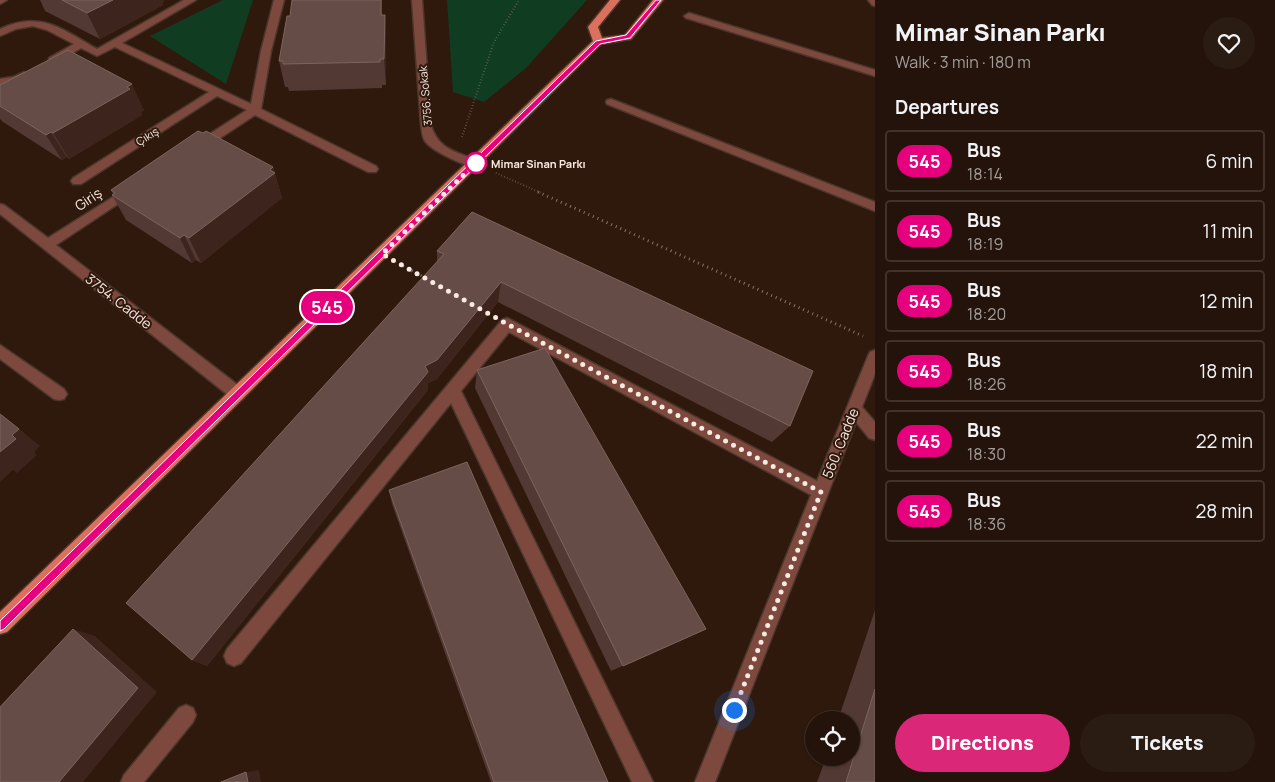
<!DOCTYPE html>
<html lang="en">
<head>
<meta charset="utf-8">
<style>
	body { margin:0; font-family:Manrope,sans-serif; background:#2b1c13; color:#f1f3f6; height:100vh; display:flex; flex-direction:column; font-size:19px; white-space:nowrap }
	* { box-sizing:border-box; margin:0 }
	p { font-size:16px; color:#a39e9c }
	.icon { flex:none; width:28px; height:28px; fill:none; stroke:currentColor; stroke-width:2; stroke-linecap:round; stroke-linejoin:round }
	.map { position:relative; flex:1; overflow:hidden }
	.details { display:flex; flex-direction:column; background:#23130a; width:400px }
	.details>* { flex:none }
	.badge { padding:0 10px; border-radius:16px; font-size:18px; line-height:32px }
	.tools { position:absolute; left:805px; top:711px; display:grid; gap:10px }
	.tools a { display:grid; place-items:center; width:55px; height:55px; border-radius:50%; background:#23130a; box-shadow:0 1px 4px #0004,0 0 0 1px #40322b; font-size:25px }
	.you { position:absolute; width:25px; height:25px; margin:-12px; border:4px solid #fff; border-radius:50%; background:#1a73e8; box-shadow:0 0 0 8px #1a73e833 }
	.map>.badge { position:absolute; translate:-50% -50%; box-shadow:0 0 0 2px #fff }
	h2 { padding:0 20px; font-size:19px; line-height:45px }
	.round { display:grid; place-items:center; flex:none; width:52px; height:52px; border-radius:26px; background:#2b1c13 }
	.headline { display:flex; align-items:center; justify-content:space-between; height:85px; padding:0 20px }
	h1 { font-size:24px; font-weight:800; line-height:38px }
	.action { display:flex; gap:10px; margin-top:auto; padding:10px 20px }
	.action a { flex:1; height:58px; border-radius:30px; background:#db2777; color:#fff; font-size:20px; font-weight:800; line-height:58px; text-align:center }
	.action a+a { background:#2b1c13; color:#f1f3f6 }
	ul { padding:0; list-style:none }
	li { display:flex; align-items:center; gap:15px; height:62px; margin:0 10px 8px; padding:0 10px; border:2px solid #40322b; border-radius:5px }
	li div { flex:1 }
	li b { display:block; font-size:19px }
	li em { font-style:normal }
	li .badge { min-width:55px; font-weight:700; text-align:center }
	main { display:flex; flex:1; min-height:0 }
	.map>svg:first-child { display:block }
	.green { fill:#103d21 }
	.lines { fill:none; stroke-linecap:round; stroke-linejoin:round }
	.minor-casing { stroke:#4b362b; stroke-width:3 }
	.major-casing { stroke:#4b362b; stroke-width:3 }
	.path-far1 { stroke:#877369; stroke-width:2; stroke-dasharray:0.5 2.5; stroke-linecap:butt }
	.path { stroke:#877369; stroke-width:3; stroke-dasharray:1 4; stroke-linecap:butt }
	.minor { fill:#7d493f; fill-rule:evenodd }
	.major { fill:#da705d; fill-rule:evenodd }
	.wall { fill:#533933 }
	.shaded-wall { fill:#3d241c }
	.building { fill:#654c46; stroke:#7c655e }
	.line { fill:#e6007e; stroke:#fff }
	.walk { stroke:#faeae2; stroke-width:5; stroke-dasharray:0 9 }
	.stop-dot { fill:#fff; stroke:#e6007e; stroke-width:2.5 }
	.labels { text-anchor:middle; dominant-baseline:central; stroke-width:4; stroke-linejoin:round; paint-order:stroke }
	.far-street-label { font-size:11px; fill:#faeae2; stroke:#2f190d }
	.far-stop-label { font-size:11px; font-weight:bold; fill:#faeae2; stroke:#2f190d; text-anchor:start }
	.street-label { font-size:14px; fill:#faeae2; stroke:#2f190d }
</style>
</head>
<body>
<main>
<div class="map">
<svg width="875" height="782" viewBox="0 0 875 782">
	<rect width="100%" height="100%" fill="#2f190d"/>
	<path class="green" d="M223,0H253L226,84L150,36Z
		M447,0H587L526,68L484,102L453,92Z"/>
	<g class="lines">
		<g class="minor-casing">
			<path id="minor" d="M0,0H7L0,4Z
				M184,0H196L122,43L251,104L261,51L274,0H284L271,51L261,109L376,166L378,169L376,172H368L255,115L202,150H194L192,147L194,144L247,110L217,96L81,184H73L71,181L73,178L209,92L115,47L97,56L81,48L57,62H49V58L74,44L47,30L33,26L16,29L0,36V29C40,10 62,29 97,49Z
				M412,0H422L431,125C438,150 457,152 479,161L481,164L479,167C469,169 430,150 425,141C422,137 422,130 421,125Z
				M868,0H875V6L872,5Z
				M689,13L875,70V76L686,18L684,16Z
				M24,72L29,75L20,82L0,85V79L13,77Z
				M611,99L875,202V211L607,104L606,102L607,100Z
				M132,185L138,189L136,192L56,245L243,389L246,394L243,399L238,400L233,399L0,214V204L4,205L48,238Z
				M507,318L817,481L868,356L870,352L875,350V374L862,407L875,422V440L869,438L856,422L715,782H695L811,495L509,332L461,391L653,782H632L451,403L241,663L234,666L227,663L224,656L227,649L502,320Z
				M0,345L64,389L67,394L64,399L59,400L54,399L0,359Z
				M186,705L193,708L196,715L193,722L144,782H121L124,775L179,708Z"/>
		</g>
		<g class="major-casing">
			<path id="major" d="M610,0H620L598,27L602,38L625,35L653,0H663L631,39L601,44L7,632L0,634V612L593,41L588,27Z"/>
		</g>
		<path class="path-far1" d="M462,137L494,42L519,0
			M496,173L541,193"/>
		<path class="path" d="M538,192L863,336
			M403,266L426,278"/>
		<use href="#minor" class="minor"/>
		<use href="#major" class="major"/>
	</g>
	<path class="wall" d="M40,0H163L164,2L162,3L163,5L100,39L45,11Z
		M292,0H382V15H385L386,41V85H382V88L289,91L288,87H285L279,61L290,16Z
		M0,85L144,110L141,112L142,115L69,159L67,157L62,160L3,122L0,119Z
		M273,167L282,198L201,263L196,260L192,263L126,220L112,195L113,194L111,190Z
		M472,212L790,426L772,442L498,302L437,379L428,383V390L207,666L192,660L437,263V251Z
		M477,370L706,629L611,671L475,388Z
		M389,490L608,782H491L392,504Z
		M875,610V782H817L826,758H851V720H838Z"/>
	<path class="shaded-wall" d="M113,0H163L164,2L162,3L163,5L100,39L87,13Z
		M385,15L386,41V85L384,59Z
		M132,84L144,110L141,112L142,115L69,159L53,133Z
		M51,132L67,157L62,160L46,135Z
		M273,167L282,198L201,263L189,238Z
		M184,235L196,260L192,263L180,238Z
		M501,282L498,302L437,379L428,383V390L207,666L192,660L425,366Z
		M0,413L40,446L34,452L37,455L17,473L13,470L0,482V452L12,435Z
		M73,629L95,636L157,692L83,782H59Z
		M259,770L261,782H248L246,772Z"/>
	<path class="building" d="M62,0H113L87,13Z
		M292,0H381V15H385L384,59H380V62L283,64V61H279L287,16H290Z
		M68,50L132,84L127,87L130,89L53,133L51,132L46,135L0,106V85Z
		M198,131L203,133L206,131L273,167L270,170L275,173L189,238L184,235L180,238L112,195L115,193L111,190Z
		M472,212L813,371L790,426L501,282L437,360L425,366L428,372L192,660L126,603L444,254L437,251Z
		M545,348L706,629L623,666L477,370Z
		M0,414L19,429L12,435L16,439L0,452Z
		M467,462L608,782H494L389,490Z
		M73,629L138,688L59,782H0V707Z
		M875,689V782H846Z
		M246,772L248,782H221Z"/>
	<path class="line" d="M656,0H661L630,38L600,44L4,629L0,631V621L596,41L626,35Z"/>
	<g class="lines">
		<path class="walk" d="M476,163L382,254L507,324L821,492L734,710"/>
	</g>
	<circle class="stop-dot" cx="476" cy="163" r="10"/>
	<g class="labels">
		<g class="far-street-label">
			<text transform="translate(425 96) rotate(-95)">3756. Sokak</text>
			<text transform="translate(147 136) rotate(-32)">Çıkış</text>
		</g>
		<g class="far-stop-label">
			<text x="491" y="163">Mimar Sinan Parkı</text>
		</g>
		<g class="street-label">
			<text transform="translate(88 199) rotate(-34)">Giriş</text>
			<text transform="translate(119 301) rotate(38)">3754. Cadde</text>
			<text transform="translate(840 443) rotate(-68)">560. Cadde</text>
		</g>
	</g>
</svg>
<div class="tools">
<a><svg class="icon" aria-label="locate" viewBox="0 0 24 24"><circle cx="12" cy="12" r="6"/><path d="M12 2v4M12 18v4M2 12h4M18 12h4"/></svg></a>
</div>
<div class="you" style="left:734px;top:710px"></div>
<b class="badge" style="left:327px;top:307px;background:#e6007e;color:#fff">545</b>
</div>
<section class="details">
<div class="headline"><div><h1>Mimar Sinan Parkı</h1><p>Walk · 3 min · 180 m</p></div><a class="round"><svg class="icon" aria-label="heart" viewBox="0 0 24 24"><path d="M12 20l-8-8c-3-5 5-10 8-4 3-6 11-1 8 4z"/></svg></a></div>
<h2>Departures</h2>
<ul>
<li><span class="badge" style="background:#e6007e;color:#fff">545</span><div><b>Bus</b><p>18:14</p></div><em>6 min</em></li>
<li><span class="badge" style="background:#e6007e;color:#fff">545</span><div><b>Bus</b><p>18:19</p></div><em>11 min</em></li>
<li><span class="badge" style="background:#e6007e;color:#fff">545</span><div><b>Bus</b><p>18:20</p></div><em>12 min</em></li>
<li><span class="badge" style="background:#e6007e;color:#fff">545</span><div><b>Bus</b><p>18:26</p></div><em>18 min</em></li>
<li><span class="badge" style="background:#e6007e;color:#fff">545</span><div><b>Bus</b><p>18:30</p></div><em>22 min</em></li>
<li><span class="badge" style="background:#e6007e;color:#fff">545</span><div><b>Bus</b><p>18:36</p></div><em>28 min</em></li>
</ul>
<div class="action"><a>Directions</a><a>Tickets</a></div>
</section>
</main>
</body>
</html>
